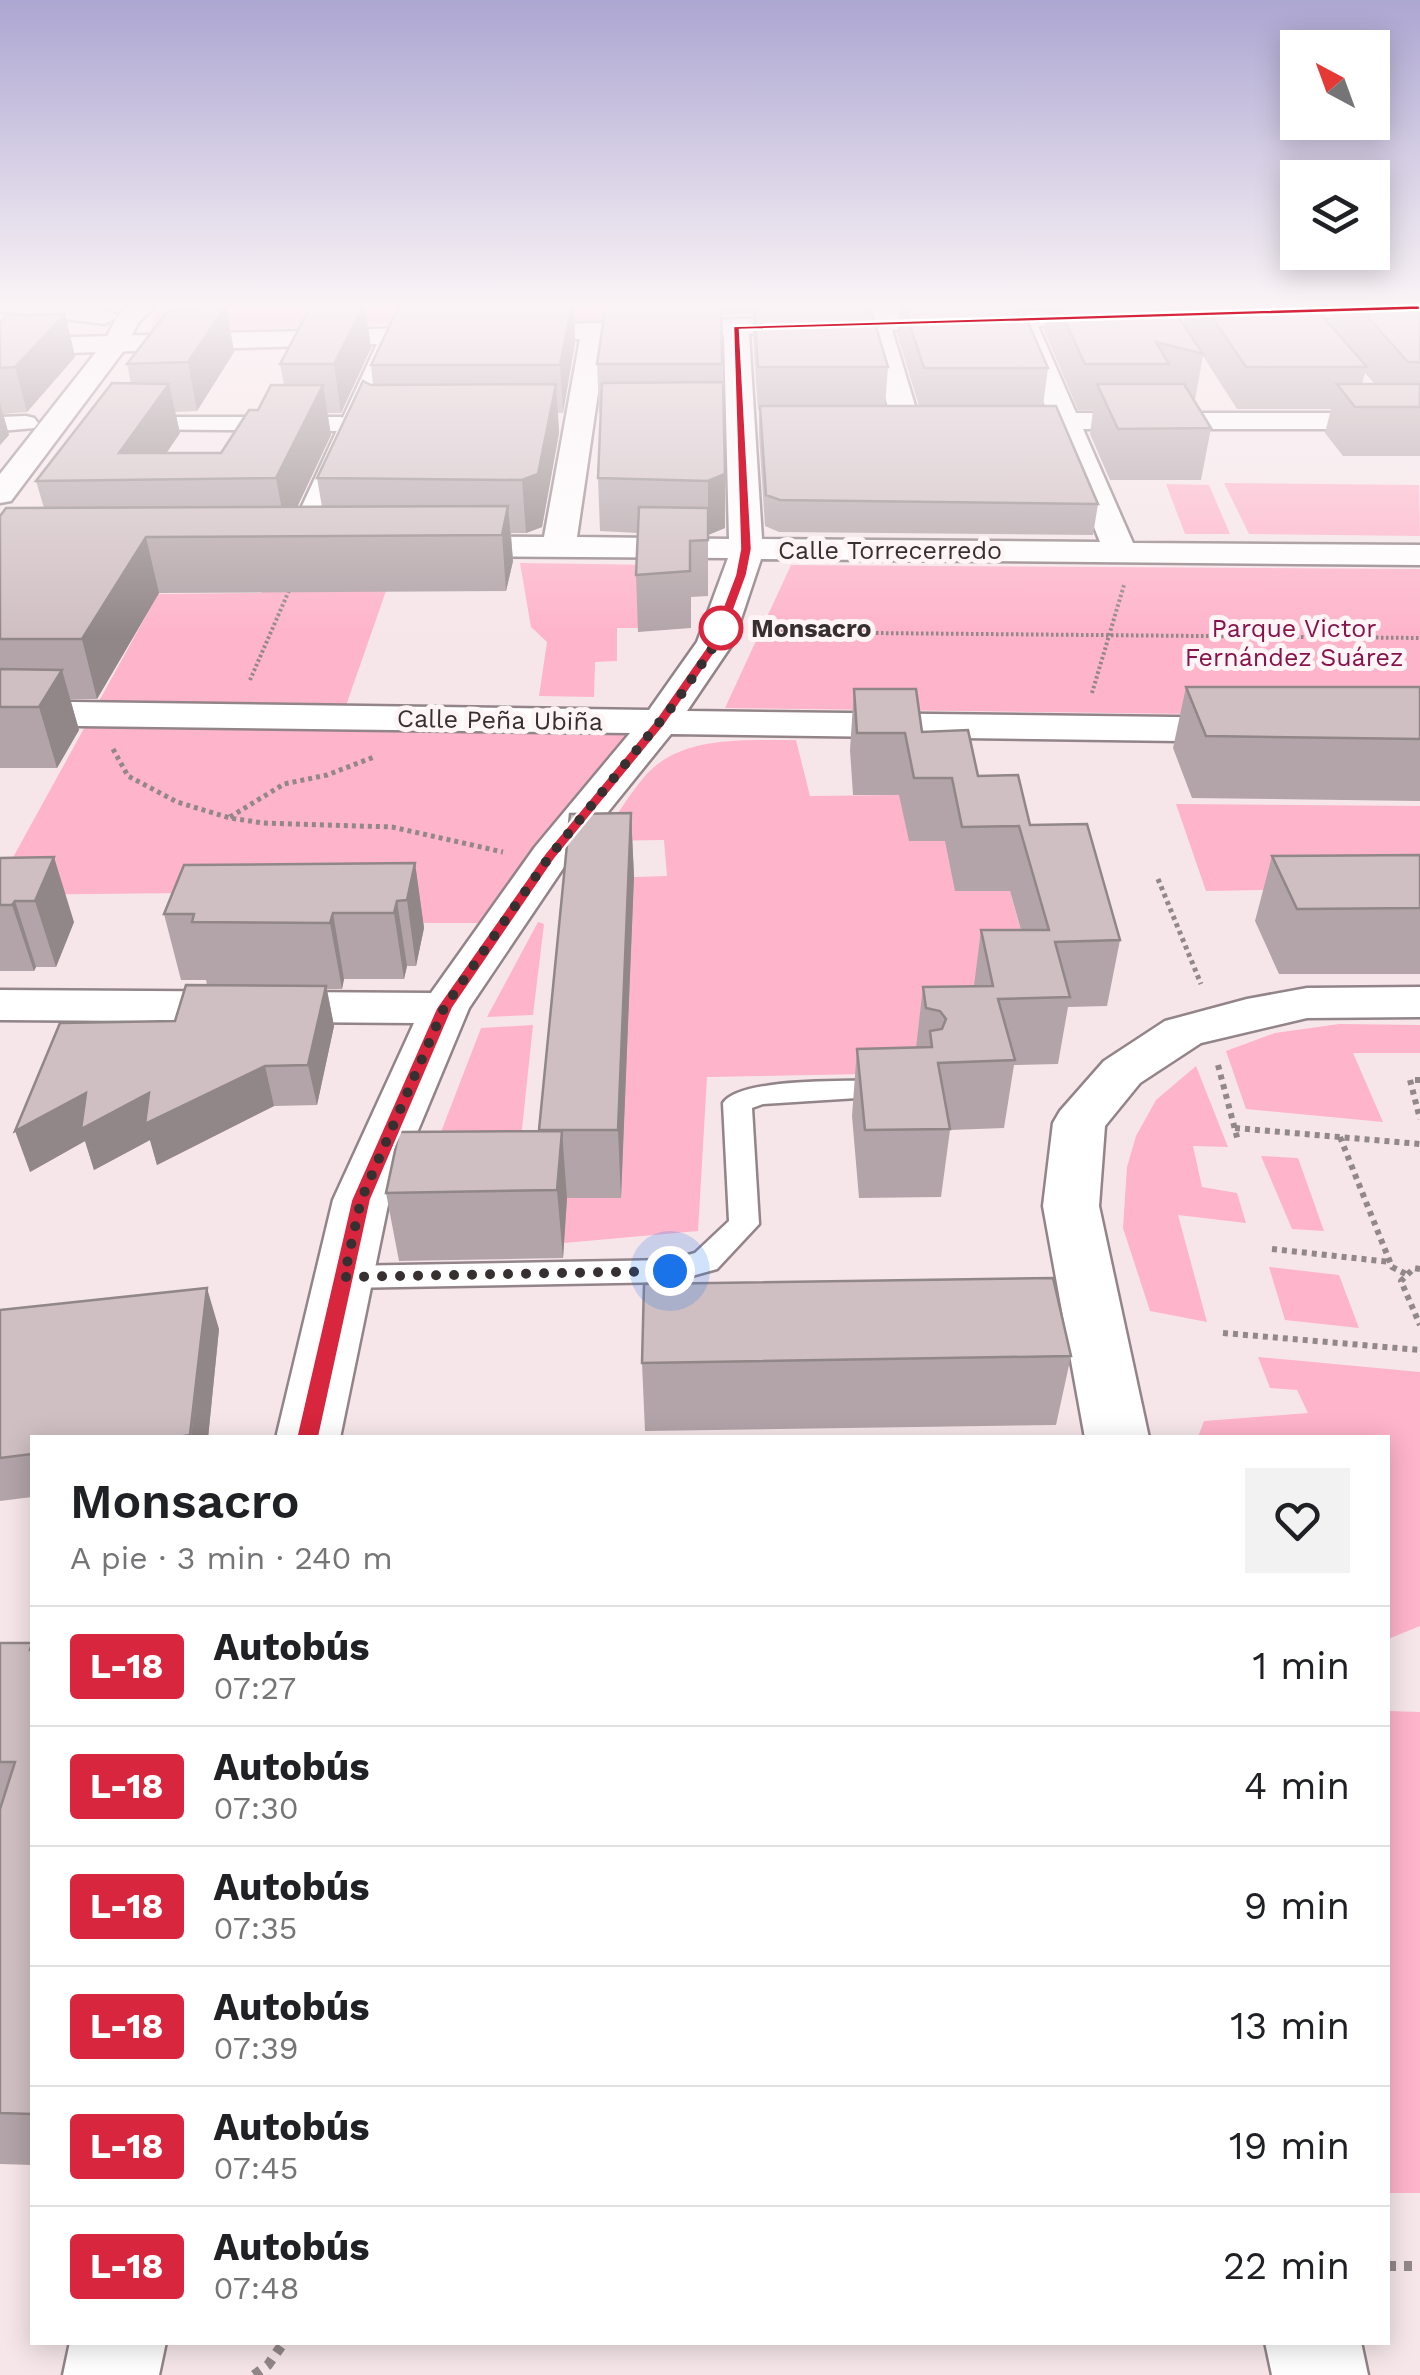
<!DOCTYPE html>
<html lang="es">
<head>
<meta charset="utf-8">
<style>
	body { margin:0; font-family:"Work Sans",sans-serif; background:#f2f2f2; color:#202124; height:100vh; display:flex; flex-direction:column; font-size:38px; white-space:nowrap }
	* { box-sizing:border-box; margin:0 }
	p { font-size:32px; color:#757577 }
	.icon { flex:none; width:55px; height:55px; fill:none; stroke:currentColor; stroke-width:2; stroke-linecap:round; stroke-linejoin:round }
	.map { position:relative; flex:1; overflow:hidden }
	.details { position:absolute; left:30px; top:1435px; width:1360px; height:910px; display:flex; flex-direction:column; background:#fff; border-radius:0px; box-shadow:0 5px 25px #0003 }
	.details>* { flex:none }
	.badge { padding:0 20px; border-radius:8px; font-size:35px; line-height:65px }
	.needle { width:65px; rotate:319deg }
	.fabs { position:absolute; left:1280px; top:30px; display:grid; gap:20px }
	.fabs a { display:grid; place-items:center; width:110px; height:110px; border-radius:0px; background:#fff; box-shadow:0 5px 25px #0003; font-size:50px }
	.you { position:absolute; width:50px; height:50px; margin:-25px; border:8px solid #fff; border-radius:50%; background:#1a73e8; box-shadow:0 0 0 15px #1a73e833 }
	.map>.badge { position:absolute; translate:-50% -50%; box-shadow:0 0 0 5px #fff }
	.round { display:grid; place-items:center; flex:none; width:105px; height:105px; border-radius:0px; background:#f2f2f2 }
	.headline { display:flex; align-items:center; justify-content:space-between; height:170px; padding:0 40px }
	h1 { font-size:48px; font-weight:600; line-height:75px }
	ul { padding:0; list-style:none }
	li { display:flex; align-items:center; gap:30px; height:120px; padding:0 40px; border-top:2px solid #e0e0e0 }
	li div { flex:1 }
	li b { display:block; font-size:38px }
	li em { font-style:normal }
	li .badge { min-width:110px; font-weight:700; text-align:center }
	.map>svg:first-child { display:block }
	.green { fill:#feb4cb }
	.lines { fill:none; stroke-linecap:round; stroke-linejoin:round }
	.service-casing { stroke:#928488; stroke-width:5 }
	.pedestrian-casing { stroke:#928488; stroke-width:5 }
	.minor-casing { stroke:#928488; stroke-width:5 }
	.tertiary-casing { stroke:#928488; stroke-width:5 }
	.path-far3 { stroke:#928789; stroke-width:4; stroke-dasharray:2.5 2.5; stroke-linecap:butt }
	.path-far2 { stroke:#928789; stroke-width:5; stroke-dasharray:4 4; stroke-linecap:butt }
	.path-far1 { stroke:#928789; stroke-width:6; stroke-dasharray:5 5; stroke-linecap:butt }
	.path { stroke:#928789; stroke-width:10; stroke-dasharray:8 8; stroke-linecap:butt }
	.service { fill:#fff; fill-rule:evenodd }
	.pedestrian { fill:#fff; fill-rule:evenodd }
	.minor { fill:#fff; fill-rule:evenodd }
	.tertiary { fill:#fff; fill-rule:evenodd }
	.wall { fill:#b2a4a8; fill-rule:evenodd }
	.shaded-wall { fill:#918688 }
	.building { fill:#cfbfc3; stroke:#918688; stroke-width:2.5 }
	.line { fill:#d7263d; stroke:#fff; stroke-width:2.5 }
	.walk { stroke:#363031; stroke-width:10; stroke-dasharray:0 18 }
	.stop-dot { fill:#fff; stroke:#d7263d; stroke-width:5 }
	.labels { text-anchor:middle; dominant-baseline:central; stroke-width:10; stroke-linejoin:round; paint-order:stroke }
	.far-street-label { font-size:25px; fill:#363031; stroke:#fff5f7 }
	.far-stop-label { font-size:25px; font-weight:bold; fill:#363031; stroke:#fff5f7; text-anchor:start }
	.far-park-label { font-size:25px; fill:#87134a; stroke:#fff5f7 }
</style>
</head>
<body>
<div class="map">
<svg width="1420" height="2375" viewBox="0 0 1420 2375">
	<rect width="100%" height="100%" fill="#f6e6ea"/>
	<path class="green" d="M163,304H680L685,321H521L150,332L156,310Z
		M1224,483L1419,485L1420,536L1249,534Z
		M1166,484L1209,485L1230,534H1185Z
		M284,545L386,591L342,717L660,723L502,923H418L421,907L184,893L0,895V881L158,594L261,593Z
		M520,563L660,565L638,628H617V661L595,662L594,697L539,696L547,642L531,627Z
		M791,565L1420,569V698L1349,716L725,708Z
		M796,740L810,796L899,795L945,841L1010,891L1039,996L918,1073L707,1077L698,1231L564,1243L567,1198L621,1197L634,877L667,876L664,840L599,841C614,820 628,796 645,776C682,734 746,741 796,740Z
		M1176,804L1420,806V908L1264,890L1206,891Z
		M538,922L544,924L533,1015L487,1017Z
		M1339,1024L1420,1025V1053H1353L1383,1122L1246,1109L1226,1051L1275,1033Z
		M533,1025L519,1157L431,1158L481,1028Z
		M1196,1066L1228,1147L1193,1146L1202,1187L1237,1193L1246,1223L1178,1215L1207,1322L1150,1311L1123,1228L1127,1167L1136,1136L1156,1100Z
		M1261,1156L1298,1158L1324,1231L1292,1229Z
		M1269,1267L1339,1275L1359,1328L1285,1320Z
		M1258,1357L1420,1372V1626L1388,1639V1438L1198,1437L1204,1421L1308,1413L1297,1390L1270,1388Z
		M1388,1711L1420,1712V2193H1388Z"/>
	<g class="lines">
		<g class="service-casing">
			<path id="service" d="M889,306L938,308L945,312L938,316L834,318L827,314L834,310Z
				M895,1080L905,1083L909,1089L905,1095L763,1104L752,1108L759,1224L717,1269L670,1282L344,1288L333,1285L328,1277L333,1269L344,1266L670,1260L695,1253L729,1221L723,1103C741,1076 861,1082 895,1080Z"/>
		</g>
		<g class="pedestrian-casing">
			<path id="pedestrian" d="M26,416L34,418L38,423L34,428L0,431V417Z
				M116,417H341L353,424L341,431L108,429L104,424L108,419Z"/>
		</g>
		<g class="minor-casing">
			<path id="minor" d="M0,304C26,304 100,299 117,317L105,324L0,311Z
				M1298,304H1420V315L1038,326L1076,413H1420V429H1083L1133,543L1420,545V565L761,559L733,643L687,711L1252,718L1266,722L1272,730L1266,738L1252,742L671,734L566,864L469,1008L389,1200L340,1438H276L333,1200L414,1023L0,1020V990L431,993L535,847L630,733L0,725V701L649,710L697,642L728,558L438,556L426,553L422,546L426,539L438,536L544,537L580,339L403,344L316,545L312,552H288L284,545L377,344L0,355V339ZM1013,327L1048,413L978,415L974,421L978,427L988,429H1055L1100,542L762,539L749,334L867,331L892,422L896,428H916L920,422L892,330ZM724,335L729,539L577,537L606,338Z
				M1420,987V1017L1307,1018L1201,1043L1140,1083L1105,1126L1099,1206L1149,1438H1085L1043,1206L1053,1123L1060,1111L1104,1061L1165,1021L1247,999L1307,988Z
				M70,2342H166L159,2375H63Z
				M1265,2342H1361L1368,2375H1272Z"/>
		</g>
		<g class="tertiary-casing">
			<path id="tertiary" d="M131,304H157L138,323L125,349L11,501L0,503V474L104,342L118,315Z"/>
		</g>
		<path class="path-far3" d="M761,632L1420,638
			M250,680L291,586
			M1092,693L1124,585"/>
		<path class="path-far2" d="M113,749L128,776L177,802L230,818L263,823L392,827L503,852
			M230,817L284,784L327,775L374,757
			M1158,879L1201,984"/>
		<path class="path-far1" d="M1218,1065L1238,1141
			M1420,1080H1410L1420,1119
			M1235,1128L1420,1144
			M1340,1137L1392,1267L1408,1275
			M1272,1249L1390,1262
			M1420,1269L1414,1268L1401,1281L1420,1325
			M1223,1333L1420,1350"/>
		<path class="path" d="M1388,2266H1420
			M254,2375L268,2365L284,2342"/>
		<use href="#service" class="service"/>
		<use href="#pedestrian" class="pedestrian"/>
		<use href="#minor" class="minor"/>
		<use href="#tertiary" class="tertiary"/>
	</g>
	<path class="wall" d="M312,304H365L371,348L341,413H327L331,435L297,507H322L317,478L371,385H373L371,365L400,304H574L575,343L563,413H558L559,433L542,527L526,533H511L513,561L506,591L159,593L97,699H70L79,730L57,768H0V516L44,508L36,481L131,384L127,364L226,306L234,352L197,411L175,412L180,433L166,453H221L258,410L284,385L280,364Z
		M606,304H869L888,367L885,406H919L897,334L899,304H1170L1184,325L1188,304H1312L1330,325L1335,304H1420V456H1343L1325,433L1331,409H1237L1203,356L1195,400H1193L1211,428L1201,480H1110L1090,434L1093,410H1078L1044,330L1047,306L1022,307L1048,368L1043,406L1098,504L1093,535L779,532L765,526L759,435V410H758L753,338V314L721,315L725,474V528L708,535V596L691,597V628L638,632L636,575L638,533L600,531L598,478L601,413H599L597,364ZM1365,373L1375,384H1362Z
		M65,314L75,357L27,412L3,414L9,435L0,445V323Z
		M1186,687H1420V801L1192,798L1173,748Z
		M854,689L922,732L978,776L1030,825L1120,940L1107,1006L1068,1007L1058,1064L1014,1065L1004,1128L950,1130L941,1197L859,1198L852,1116L857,1049L916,1048L923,987L974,986L981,930H1021L1010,891H955L945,841H909L899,795H853L850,750Z
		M631,813L634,877L621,1198H567L563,1258L399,1261L386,1193L539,1131Z
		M1420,855V974H1279L1255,921L1272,856Z
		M0,858L74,922L56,967H36L34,971H0Z
		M415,863L424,928L416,966H407L404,979H344L342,989H327L334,1026L317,1105L274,1106L157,1165L150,1140L94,1170L85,1141L30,1172L207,985L206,980H181L164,914Z
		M0,1310L219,1329L208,1438H32V1497L0,1501Z
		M1071,1356L1056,1425L645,1431L642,1363Z
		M0,1643H32V2165L0,2164Z"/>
	<path class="shaded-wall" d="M364,304L371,348L341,413L334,364Z
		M572,304H574L575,343L563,413L560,365Z
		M226,306L234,352L197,411L188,362Z
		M65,314L75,357L27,412L15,367Z
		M169,384L180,433L149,479L119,453Z
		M556,384L559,433L542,527L526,533L522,480Z
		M323,385L331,435L286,531L276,478Z
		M0,403L9,435L0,445Z
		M725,474V528L708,535V481Z
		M508,506L513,561L506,591L502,535Z
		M146,537L159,593L97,699L82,639Z
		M62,670L79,730L57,768L39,707Z
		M631,813L634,877L621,1198L618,1130Z
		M54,857L74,922L56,967L35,901Z
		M415,863L424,928L416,966L407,900Z
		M15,901L36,967L34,971L12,905Z
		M397,901L407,966L404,979L394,913Z
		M333,913L344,979L342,989L330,923Z
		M326,986L334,1026L317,1105L308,1065Z
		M265,1066L274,1106L157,1165L150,1140L94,1170L85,1141L30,1172L15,1131L86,1093H149Z
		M562,1131L567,1199L563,1258L557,1190Z
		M207,1288L219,1329L208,1438H191Z"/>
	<path class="building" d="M312,304H364L334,364H280Z
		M400,304H572L560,365H371Z
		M606,304H721L722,364H597Z
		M754,304H869L888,367H758Z
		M903,304H1020L1048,368H924Z
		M1057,304H1170L1203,354L1156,342L1169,364H1085Z
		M1203,304H1312L1367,367H1246Z
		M1356,304H1420V362H1408Z
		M226,306L188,362L127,364L168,311Z
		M65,314L15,367L0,368V323L7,315Z
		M363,381L371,385L556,384L538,474L522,480L317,478Z
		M723,382L725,474L708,481L598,478L602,383Z
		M112,383L169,384L119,453H221L249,410H258L271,385H323L276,478L36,481Z
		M1097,384H1184L1211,428L1118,429Z
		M1337,384H1420V407H1355Z
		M760,406H1056L1098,504L780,500L766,495Z
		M508,506L502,535L146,537L82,639H0V516L6,508Z
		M639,507L708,508V540L690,541V571L636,575Z
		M0,669L62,670L39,707H0Z
		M1186,687H1420V739L1206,736Z
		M854,689H916L922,732L968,730L978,776L1018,775L1030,825L1087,824L1120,940L1055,942L1070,997L998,999L1015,1060L938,1063L950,1129L865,1130L857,1049L932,1047L930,1031L942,1029L946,1019L940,1011L926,1008L923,987L993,986L981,930H1049L1019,826L962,827L952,778H914L905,733H857Z
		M631,813L618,1130H539L570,814Z
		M1420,855V908L1297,909L1272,856Z
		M54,857L35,901H15L12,905H0V858Z
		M415,863L407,900L397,901L394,913H333L330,923L192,922L194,914H164L184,865Z
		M186,985L326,986L308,1065L265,1066L145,1124L149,1093L81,1129L86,1093L15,1131L60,1023L175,1021Z
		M562,1131L557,1190L386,1193L399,1132Z
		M1053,1278L1071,1356L642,1363L644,1284Z
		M207,1288L190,1435L172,1438H32V1454L0,1458V1310Z
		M0,1643H32L30,1650H32V2114L0,2113V1809L15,1762H0Z"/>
	<linearGradient id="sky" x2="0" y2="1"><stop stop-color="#aca6d2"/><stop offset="0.48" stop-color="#fbf4f6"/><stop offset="1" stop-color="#fbf4f6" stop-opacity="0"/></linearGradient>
	<rect width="1420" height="636" fill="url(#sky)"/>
	<path class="line" d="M1420,305V310L740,330L752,549L747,575L722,643L665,725L555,859L453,1008L371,1200L319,1438L308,1446L300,1444L296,1438L351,1200L436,1008L545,853L655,720L709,643L735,575L740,549L733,326Z"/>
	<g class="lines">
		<path class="walk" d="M670,1271L344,1277L361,1200L444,1008L550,856L676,702L716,643L722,625L721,628"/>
	</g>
	<circle class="stop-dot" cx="721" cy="628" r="20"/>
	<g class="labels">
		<g class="far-street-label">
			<text x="890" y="550">Calle Torrecerredo</text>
			<text transform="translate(500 720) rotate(1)">Calle Peña Ubiña</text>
		</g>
		<g class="far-stop-label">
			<text x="751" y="628">Monsacro</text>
		</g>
		<g class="far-park-label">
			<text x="1294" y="628">Parque Victor<tspan x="1294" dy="29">Fernández Suárez</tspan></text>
		</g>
	</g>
</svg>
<div class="fabs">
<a><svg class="needle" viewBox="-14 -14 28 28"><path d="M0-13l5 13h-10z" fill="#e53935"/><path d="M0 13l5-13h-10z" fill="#757577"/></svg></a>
<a><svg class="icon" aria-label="layers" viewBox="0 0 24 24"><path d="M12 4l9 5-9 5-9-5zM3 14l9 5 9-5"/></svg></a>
</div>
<div class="you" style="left:670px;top:1271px"></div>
<section class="details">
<div class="headline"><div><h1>Monsacro</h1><p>A pie · 3 min · 240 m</p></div><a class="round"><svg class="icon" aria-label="heart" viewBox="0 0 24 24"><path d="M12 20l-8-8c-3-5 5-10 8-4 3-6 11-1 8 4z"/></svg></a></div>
<ul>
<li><span class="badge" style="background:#d7263d;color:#fff">L-18</span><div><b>Autobús</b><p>07:27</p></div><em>1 min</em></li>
<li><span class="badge" style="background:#d7263d;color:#fff">L-18</span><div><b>Autobús</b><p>07:30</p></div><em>4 min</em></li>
<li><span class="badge" style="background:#d7263d;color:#fff">L-18</span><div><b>Autobús</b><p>07:35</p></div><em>9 min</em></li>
<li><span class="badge" style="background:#d7263d;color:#fff">L-18</span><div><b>Autobús</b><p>07:39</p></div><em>13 min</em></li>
<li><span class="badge" style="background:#d7263d;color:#fff">L-18</span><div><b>Autobús</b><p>07:45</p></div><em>19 min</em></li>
<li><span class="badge" style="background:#d7263d;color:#fff">L-18</span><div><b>Autobús</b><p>07:48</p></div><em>22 min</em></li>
</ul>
</section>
</div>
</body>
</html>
